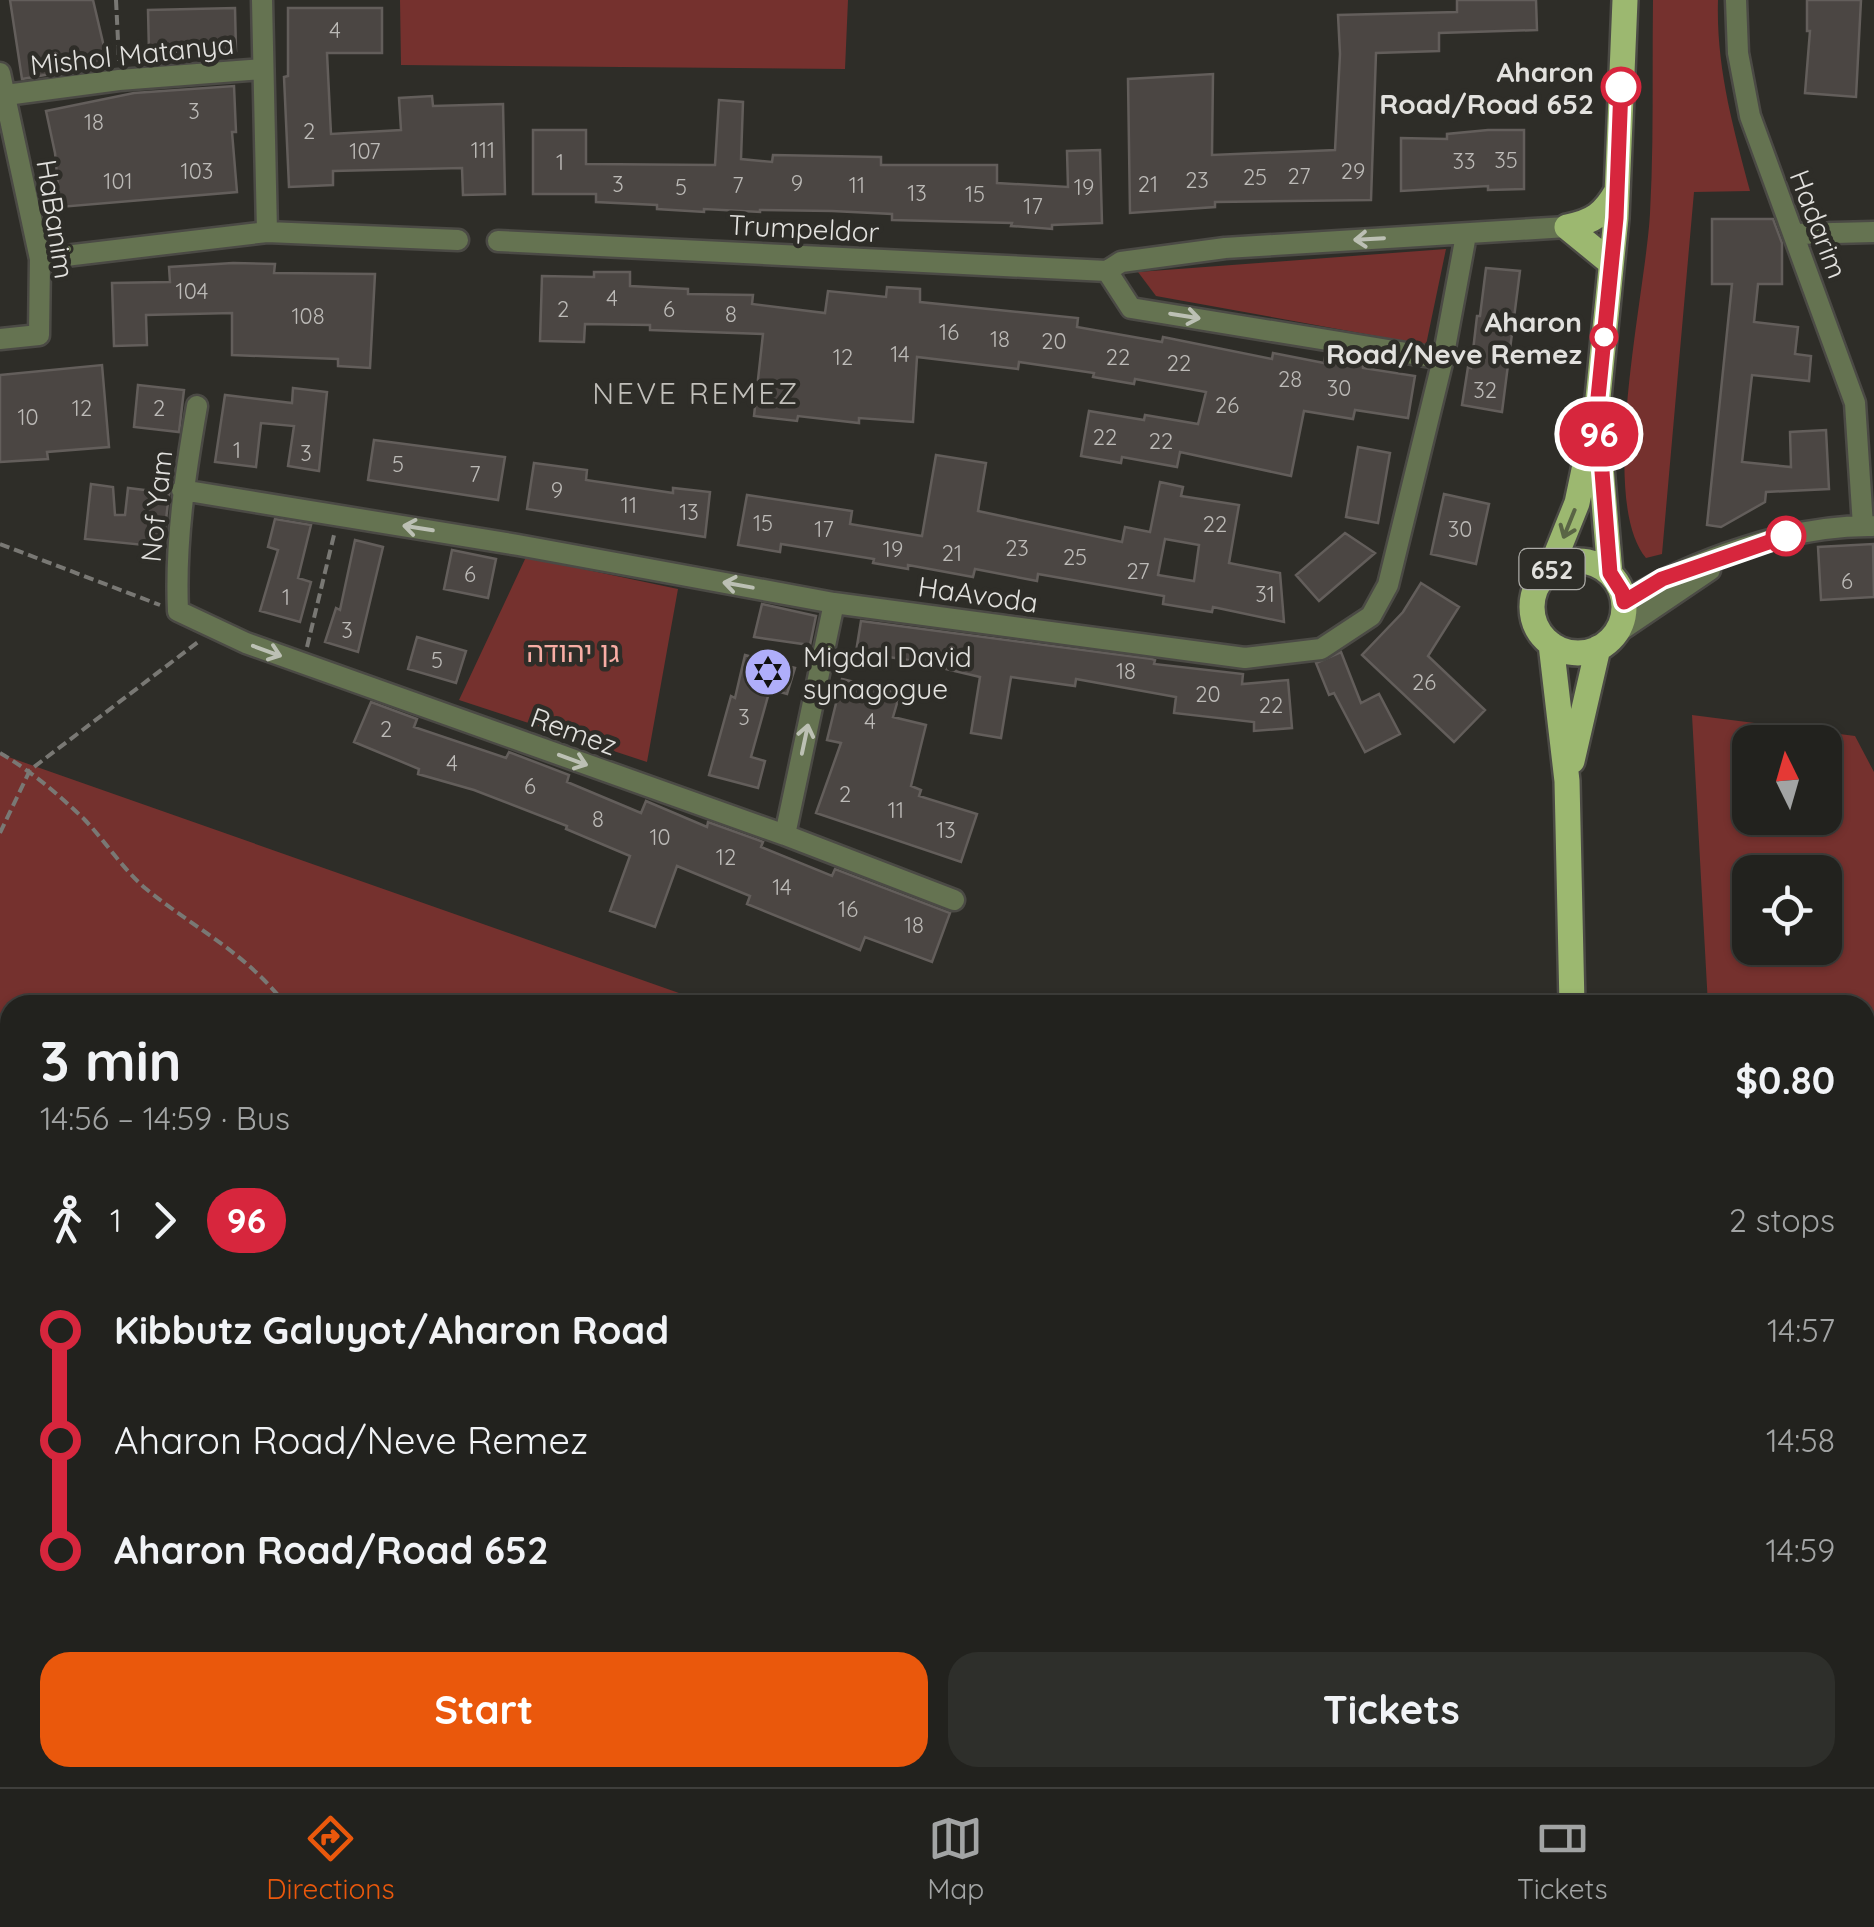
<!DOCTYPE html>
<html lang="en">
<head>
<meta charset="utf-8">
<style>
	body { margin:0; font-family:Quicksand,"Noto Sans Hebrew",sans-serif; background:#2e2f2b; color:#f1f3f6; height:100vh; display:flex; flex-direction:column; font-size:38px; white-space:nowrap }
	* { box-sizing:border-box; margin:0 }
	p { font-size:32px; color:#a2a4a4 }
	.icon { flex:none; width:55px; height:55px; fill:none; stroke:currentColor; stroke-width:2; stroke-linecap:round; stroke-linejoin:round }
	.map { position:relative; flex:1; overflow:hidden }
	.side { position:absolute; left:0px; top:995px; width:1875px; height:792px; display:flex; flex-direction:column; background:#22221e; border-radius:30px 30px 0 0; box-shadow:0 2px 8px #0004,0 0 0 2px #3f3f3c }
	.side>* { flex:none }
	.badge { padding:0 20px; border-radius:32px; font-size:35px; line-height:65px }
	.needle { width:65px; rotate:355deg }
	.buttons { position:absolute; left:1732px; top:725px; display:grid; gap:20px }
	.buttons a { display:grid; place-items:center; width:110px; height:110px; border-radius:20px; background:#22221e; box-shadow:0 2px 8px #0004,0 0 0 2px #3f3f3c; font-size:50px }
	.map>.badge { position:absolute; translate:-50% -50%; box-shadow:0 0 0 5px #fff }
	.legs { display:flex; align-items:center; gap:15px; height:110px; padding:0 40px; font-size:32px }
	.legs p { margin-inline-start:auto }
	.headline { display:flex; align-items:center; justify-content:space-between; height:170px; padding:0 40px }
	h1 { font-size:55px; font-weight:800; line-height:75px }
	.button { display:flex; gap:20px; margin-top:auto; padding:20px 40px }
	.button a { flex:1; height:115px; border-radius:30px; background:#ea580c; color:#fff; font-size:40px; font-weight:800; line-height:115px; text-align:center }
	.button a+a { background:#2e2f2b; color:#f1f3f6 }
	ul { padding:0 40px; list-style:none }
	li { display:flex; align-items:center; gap:35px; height:110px; font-size:38px }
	li i { display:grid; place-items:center; width:15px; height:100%; margin:0 12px; background:currentColor }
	li i::after { content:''; width:25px; height:25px; margin:-12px; border:8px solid; border-radius:50%; background:#22221e }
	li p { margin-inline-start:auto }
	li:first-child i { background:linear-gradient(#0000 50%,currentColor 0) }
	li:last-child i { background:linear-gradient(currentColor 50%,#0000 0) }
	.tabs { display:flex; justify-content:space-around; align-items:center; height:140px; border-top:2px solid #3f3f3c; background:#22221e; font-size:28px; color:#a2a4a4 }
	.tabs a { display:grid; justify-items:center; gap:5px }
	.tabs .current { color:#ea580c }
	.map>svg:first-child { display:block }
	.green { fill:#75312e; fill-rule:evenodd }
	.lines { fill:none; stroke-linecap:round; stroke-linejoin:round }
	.stream { stroke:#1c5239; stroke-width:6 }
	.building { fill:#4b4643; stroke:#635e5b; stroke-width:2.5; fill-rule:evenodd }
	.minor-casing { stroke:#4b4a45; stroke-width:25 }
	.major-casing { stroke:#4b4a45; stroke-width:30 }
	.path { stroke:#797874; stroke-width:4; stroke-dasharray:10 5; stroke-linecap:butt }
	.minor { stroke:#657351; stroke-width:20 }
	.major { stroke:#9cb870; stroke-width:25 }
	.oneway { stroke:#bcc0b4 }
	.oneway2 { stroke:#5a6545 }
	.line-1-casing { stroke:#fff; stroke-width:22 }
	.line-1 { stroke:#d7263d; stroke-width:15 }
	.stop-1-dot { fill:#fff; stroke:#d7263d; stroke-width:5 }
	.labels { text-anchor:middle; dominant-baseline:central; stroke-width:9; stroke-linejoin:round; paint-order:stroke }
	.number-label { font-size:22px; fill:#bcbab7 }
	.shield { fill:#2e2d28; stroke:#acaba7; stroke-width:2.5 }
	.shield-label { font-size:25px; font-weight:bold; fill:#e2e1de }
	.street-label { font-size:28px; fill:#e2e1de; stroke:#2e2d28 }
	.stop-label { font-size:28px; font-weight:bold; fill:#e2e1de; stroke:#2e2d28; text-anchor:end }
	.park-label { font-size:28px; fill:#f8ada5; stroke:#2e2d28 }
	.poi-label { font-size:28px; fill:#e2e1de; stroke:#2e2d28; text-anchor:start }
	.neighbourhood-label { font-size:30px; letter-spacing:2.5px; fill:#c1bfba; stroke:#2e2d28 }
</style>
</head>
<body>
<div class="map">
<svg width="1874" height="1787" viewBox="0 0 1874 1787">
	<rect width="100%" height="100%" fill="#2e2d28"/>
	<path class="green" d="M400,0H848L845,69L401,65Z
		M1653,0H1718C1716,67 1733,127 1750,191L1694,192L1662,554L1646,558C1597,499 1646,292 1650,213C1654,143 1652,71 1653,0Z
		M1446,249L1426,345L1156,296L1138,272Z
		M526,557L678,589L647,762L459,700Z
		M1692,715L1855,736L1874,772V1316L1865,1329V1005H1708ZM1750,742H1825V818H1750ZM1750,872H1825V948H1750Z
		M0,754L713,1005H10V1778H1468L1467,1787H0Z
		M1565,1778H1692L1696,1787H1564Z"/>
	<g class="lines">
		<path class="stream" d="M256,1778L261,1787
			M1844,1778L1856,1787"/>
	</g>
	<path class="building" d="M10,0H93L108,64L22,79Z
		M1457,0H1536L1537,30L1439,33V51L1376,53L1371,200L1215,202V207L1130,213L1128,79L1213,74L1212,155L1335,150L1340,54L1338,15L1457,12Z
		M1807,0H1861L1856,97L1805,93L1810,31H1807Z
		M235,8L236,51L149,52L148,10Z
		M288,8H382V53H327L331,134L401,130L399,98L432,96L433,106L503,104L505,194L463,195L462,168L333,171V185L289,187L284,77L288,76Z
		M234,86L236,132H232L237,192L60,207L55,153L46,111L134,93Z
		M719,100L743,102L741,159L772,162L773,155L881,157V165H997V183L1068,187L1067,151L1100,150L1102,223L1052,225V229L1011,226L1012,223L892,220V214L832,211L760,210V212L704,209V212L657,209V205L596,202V194H533V130H586V164L715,165Z
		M1488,130H1524V189L1488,190V186L1401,191V138L1447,139V134Z
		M1712,219H1773L1782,243V284H1758L1754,322L1798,327L1795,354L1811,356L1809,381L1752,375L1742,462L1791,467L1790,432L1826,430L1829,489L1766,492L1765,502L1721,527L1707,525L1732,284H1712Z
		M233,263L275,264L274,273L375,274L370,368L338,366V359L232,355V313L146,315L147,345L114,346L112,283L170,282L169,267Z
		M1486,268L1520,271L1502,412L1462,405L1468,367L1471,368L1477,316H1480Z
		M594,272H630V286L688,289V294L753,295L752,304L825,313L828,291L886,297L887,287L920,289V302L1078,318L1077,327L1162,342L1163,337L1272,359L1273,353L1324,363L1325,357L1363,364V368L1415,376L1408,418L1355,410L1353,419L1304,411L1291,476L1180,452L1177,467L1122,457L1121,463L1081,456L1089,411L1144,420L1145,415L1198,424L1206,392L1135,379L1134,384L1093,377L1094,373L1019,362L1018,369L917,357L913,422L859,418V423L798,416L797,421L754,416L763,334L650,330V325L585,324L584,342L540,341L542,276L594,277Z
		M102,365L109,447L47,452L48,459L0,462V375Z
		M138,385L184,390L179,432L134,427Z
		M293,388L327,392L319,471L288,466L294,426L261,423L256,467L215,462L225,395L292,403Z
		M374,440L505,457L498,500L368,480Z
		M1358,447L1390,453L1378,523L1346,517Z
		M936,455L986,463L978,511L1122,542L1125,527L1150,532L1160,482L1183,487L1181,496L1239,505L1229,563L1280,573L1284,622L1213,607L1212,612L1163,604L1164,596L1038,574L1037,581L975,569L973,577L908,565V569L873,563L874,559L781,544L780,552L738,545L747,495L852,511L850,524L922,536ZM1165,539L1199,545L1194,581L1158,575Z
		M534,463L587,470L586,480L673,493V488L710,492L705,537L527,509Z
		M91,484L113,487L115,515H125L128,488L169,493L163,547L85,539Z
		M1444,494L1489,504L1476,564L1431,554Z
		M275,519L311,525L298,578L311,582L300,622L260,611L278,550L268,547Z
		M1345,533L1375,553L1319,601L1296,575Z
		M355,540L383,547L358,652L325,642L336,608L340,610Z
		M1873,544L1874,597L1821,600L1818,547Z
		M452,550L496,559L488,598L444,589Z
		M1421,583L1459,607L1428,656L1485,710L1454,742L1362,655L1403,612Z
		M762,604L816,616L810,645L754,637Z
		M861,621L1152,659L1155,660L1154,664L1243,674L1242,684L1288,680L1292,728L1254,731V722L1174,713L1176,697L1076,679L1075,686L1011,677L1001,738L971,733L980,677L908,660L856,652Z
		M417,637L466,651L456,683L408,669Z
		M1341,652L1361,703L1379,694L1400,734L1365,752L1334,693L1329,695L1316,663Z
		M745,655L795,668L787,694L770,689L751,757L765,761L758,788L709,775L731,696L735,698Z
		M842,679L900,693L893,717L926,725L911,786L921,790L919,796L977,814L961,862L816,813L841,743L827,740Z
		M371,702L417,719L414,727L506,758L509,752L569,775L567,782L641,813L646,801L707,827L708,822L758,840L763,842L761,847L832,876L835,869L950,913L932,962L865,937L860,950L747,904L750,896L677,866L655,927L610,911L630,856L566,829L567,826L474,790L418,774L419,769L354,742Z"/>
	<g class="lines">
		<g class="minor-casing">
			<path id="minor" d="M262,0L267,232
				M1736,0L1738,53L1750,116L1855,403L1863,526
				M0,73L40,259L39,335L0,339
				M6,95L119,80L263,69
				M1794,234L1874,232
				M498,241L1107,271L1121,262L1225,248L1567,227
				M40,259L267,232L458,240
				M1107,271L1131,308L1443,359
				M197,406C185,475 175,542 178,611L246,643L785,835L954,900
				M182,490L518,545L834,603L1245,658L1321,649L1371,616L1388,585L1443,359L1466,235
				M1624,602C1692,560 1791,525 1872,526
				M1614,635L1710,570
				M785,835L834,603
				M1865,1468L1874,1457
				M0,1562L10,1549
				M0,1614L10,1597
				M1865,1621L1874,1609
				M573,1778L583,1787
				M848,1778L858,1787
				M698,1787V1778
				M1742,1787L1749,1778"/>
		</g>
		<g class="major-casing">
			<path id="major" d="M1567,227C1593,222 1604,214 1617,191
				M1567,227L1611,263
				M1599,443L1610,573
				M1532 607a46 46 0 1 1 92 0a46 46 0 1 1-92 0Z
				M1550,570L1577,503L1597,408L1616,218L1625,0
				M1551,644L1567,781L1572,1005
				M1572,761L1598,648
				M1541,1778V1787
				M1499,1787L1501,1778"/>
		</g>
		<path class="path" d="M116,0L119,61
			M0,544L160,605
			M307,647L334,535
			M0,753C31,771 58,794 84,819C105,841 122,868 145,888C195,929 244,951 286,1005
			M0,833L30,770L198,642
			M1865,1491L1874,1498
			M0,1684L10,1690
			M134,1778L144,1787
			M381,1787L389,1778
			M1041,1787L1042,1778
			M1406,1787L1414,1778"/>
		<use href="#minor" class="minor"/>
		<use href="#major" class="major"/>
	</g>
	<defs><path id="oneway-shaft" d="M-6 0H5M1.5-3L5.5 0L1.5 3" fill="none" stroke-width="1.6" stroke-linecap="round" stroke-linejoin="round" transform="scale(2.5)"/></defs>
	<g class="oneway">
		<use href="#oneway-shaft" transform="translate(1369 239) rotate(177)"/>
		<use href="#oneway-shaft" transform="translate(1185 316) rotate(9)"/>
		<use href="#oneway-shaft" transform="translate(418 528) rotate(-171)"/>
		<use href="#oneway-shaft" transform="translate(738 585) rotate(-170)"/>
		<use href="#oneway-shaft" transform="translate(267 651) rotate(20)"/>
		<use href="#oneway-shaft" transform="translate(805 739) rotate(-78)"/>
		<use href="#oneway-shaft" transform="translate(573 760) rotate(20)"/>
	</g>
	<use class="oneway2" href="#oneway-shaft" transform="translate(1569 524) rotate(112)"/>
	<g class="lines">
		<g class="line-1-casing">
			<path id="line-1" d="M1621,87L1616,218L1597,408L1610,573L1622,592L1624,602L1662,579L1786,536"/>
		</g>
		<use href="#line-1" class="line-1"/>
	</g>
	<defs>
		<g id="synagogue-disc" transform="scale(2.5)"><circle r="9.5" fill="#afaefa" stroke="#2e2d28"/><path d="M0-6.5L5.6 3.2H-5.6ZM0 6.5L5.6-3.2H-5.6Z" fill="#111"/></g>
	</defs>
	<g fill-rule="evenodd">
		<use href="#synagogue-disc" x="768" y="672"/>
	</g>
	<g class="stop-1-dot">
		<circle cx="1621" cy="87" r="18"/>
		<circle cx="1604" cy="337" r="12"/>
		<circle cx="1786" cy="536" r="18"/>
	</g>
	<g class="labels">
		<g class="number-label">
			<text x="335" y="30">4</text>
			<text x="194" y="111">3</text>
			<text x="94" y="122">18</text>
			<text x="309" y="131">2</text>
			<text x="483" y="150">111</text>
			<text x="365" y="151">107</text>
			<text x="1506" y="160">35</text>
			<text x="1464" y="161">33</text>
			<text x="560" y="162">1</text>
			<text x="197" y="171">103</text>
			<text x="1353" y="171">29</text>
			<text x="1299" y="176">27</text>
			<text x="1255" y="177">25</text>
			<text x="1197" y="180">23</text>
			<text x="118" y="181">101</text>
			<text x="797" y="183">9</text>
			<text x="618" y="184">3</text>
			<text x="1148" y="184">21</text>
			<text x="738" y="185">7</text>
			<text x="857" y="185">11</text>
			<text x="681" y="187">5</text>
			<text x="1084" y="187">19</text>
			<text x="917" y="193">13</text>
			<text x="975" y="194">15</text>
			<text x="1033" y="206">17</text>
			<text x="192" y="291">104</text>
			<text x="612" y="298">4</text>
			<text x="563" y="309">2</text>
			<text x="669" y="309">6</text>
			<text x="731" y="314">8</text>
			<text x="308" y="316">108</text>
			<text x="949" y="332">16</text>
			<text x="1000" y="339">18</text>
			<text x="1054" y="341">20</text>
			<text x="900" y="354">14</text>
			<text x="843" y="357">12</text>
			<text x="1118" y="357">22</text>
			<text x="1179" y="363">22</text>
			<text x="1290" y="379">28</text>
			<text x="1339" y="388">30</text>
			<text x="1485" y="390">32</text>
			<text x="1227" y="405">26</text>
			<text x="82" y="408">12</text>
			<text x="159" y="408">2</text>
			<text x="28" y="417">10</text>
			<text x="1105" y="437">22</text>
			<text x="1161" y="441">22</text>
			<text x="237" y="450">1</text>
			<text x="306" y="453">3</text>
			<text x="398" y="464">5</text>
			<text x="475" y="474">7</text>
			<text x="557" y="490">9</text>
			<text x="629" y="505">11</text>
			<text x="689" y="512">13</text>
			<text x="763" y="523">15</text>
			<text x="1215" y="524">22</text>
			<text x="824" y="529">17</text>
			<text x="1460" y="529">30</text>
			<text x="1017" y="548">23</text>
			<text x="893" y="549">19</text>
			<text x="952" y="553">21</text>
			<text x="1075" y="557">25</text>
			<text x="1138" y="571">27</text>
			<text x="470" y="574">6</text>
			<text x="1847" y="581">6</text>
			<text x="1265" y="594">31</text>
			<text x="286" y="597">1</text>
			<text x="347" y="630">3</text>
			<text x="437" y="660">5</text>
			<text x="1126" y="671">18</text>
			<text x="1424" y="682">26</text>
			<text x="1208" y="694">20</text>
			<text x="1271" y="705">22</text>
			<text x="744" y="717">3</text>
			<text x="870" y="721">4</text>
			<text x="386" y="729">2</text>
			<text x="452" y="763">4</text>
			<text x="530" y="786">6</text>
			<text x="845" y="794">2</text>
			<text x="896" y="810">11</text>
			<text x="598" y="819">8</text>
			<text x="946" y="830">13</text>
			<text x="660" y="837">10</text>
			<text x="726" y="857">12</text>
			<text x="782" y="887">14</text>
			<text x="848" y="909">16</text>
			<text x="914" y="925">18</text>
		</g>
		<rect class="shield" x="1519.5" y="549" width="65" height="40" rx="8"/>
		<g class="shield-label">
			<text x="1552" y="569">652</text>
		</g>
		<g class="street-label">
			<text transform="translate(132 54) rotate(-6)">Mishol Matanya</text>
			<text transform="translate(56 219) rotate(81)">HaBanim</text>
			<text transform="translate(1819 224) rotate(69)">Hadarim</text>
			<text transform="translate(804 228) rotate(3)">Trumpeldor</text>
			<text transform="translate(156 506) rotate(-84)">Nof Yam</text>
			<text transform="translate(978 594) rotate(8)">HaAvoda</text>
			<text transform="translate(574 731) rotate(20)">Remez</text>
		</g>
		<g class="stop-label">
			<text x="1594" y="71">Aharon<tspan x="1594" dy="32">Road/Road 652</tspan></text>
			<text x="1582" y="321">Aharon<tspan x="1582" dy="32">Road/Neve Remez</tspan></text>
		</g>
		<g class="park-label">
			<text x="573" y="651">גן יהודה</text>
		</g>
		<g class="poi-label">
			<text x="803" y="656">Migdal David<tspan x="803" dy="32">synagogue</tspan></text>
		</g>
		<g class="neighbourhood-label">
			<text x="696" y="393">NEVE REMEZ</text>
		</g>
	</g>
</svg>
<div class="buttons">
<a><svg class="needle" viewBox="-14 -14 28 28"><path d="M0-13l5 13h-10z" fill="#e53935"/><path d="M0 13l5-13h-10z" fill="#a2a4a4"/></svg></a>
<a><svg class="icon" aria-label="locate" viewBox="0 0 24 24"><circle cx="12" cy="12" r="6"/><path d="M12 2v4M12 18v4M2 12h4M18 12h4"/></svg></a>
</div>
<b class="badge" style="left:1599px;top:434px;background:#d7263d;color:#fff">96</b>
<section class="side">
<div class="headline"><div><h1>3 min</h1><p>14:56 – 14:59 · Bus</p></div><b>$0.80</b></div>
<div class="legs"><svg class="icon" aria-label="walk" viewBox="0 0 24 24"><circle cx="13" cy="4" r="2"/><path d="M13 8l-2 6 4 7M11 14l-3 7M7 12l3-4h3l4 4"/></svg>1<svg class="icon" aria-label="forward" viewBox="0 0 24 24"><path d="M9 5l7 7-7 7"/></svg><b class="badge" style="background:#d7263d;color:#fff">96</b><p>2 stops</p></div>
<ul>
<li><i style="color:#d7263d"></i><b>Kibbutz Galuyot/Aharon Road</b><p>14:57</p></li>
<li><i style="color:#d7263d"></i><span>Aharon Road/Neve Remez</span><p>14:58</p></li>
<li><i style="color:#d7263d"></i><b>Aharon Road/Road 652</b><p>14:59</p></li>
</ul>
<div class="button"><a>Start</a><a>Tickets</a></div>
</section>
</div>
<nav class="tabs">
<a class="current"><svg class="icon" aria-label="directions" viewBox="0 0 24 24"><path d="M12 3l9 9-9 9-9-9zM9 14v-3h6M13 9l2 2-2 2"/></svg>Directions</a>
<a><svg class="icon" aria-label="map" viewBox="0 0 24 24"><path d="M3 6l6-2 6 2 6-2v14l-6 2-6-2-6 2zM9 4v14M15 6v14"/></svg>Map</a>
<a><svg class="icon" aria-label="tickets" viewBox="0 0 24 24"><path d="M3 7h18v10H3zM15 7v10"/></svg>Tickets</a>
</nav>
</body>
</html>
